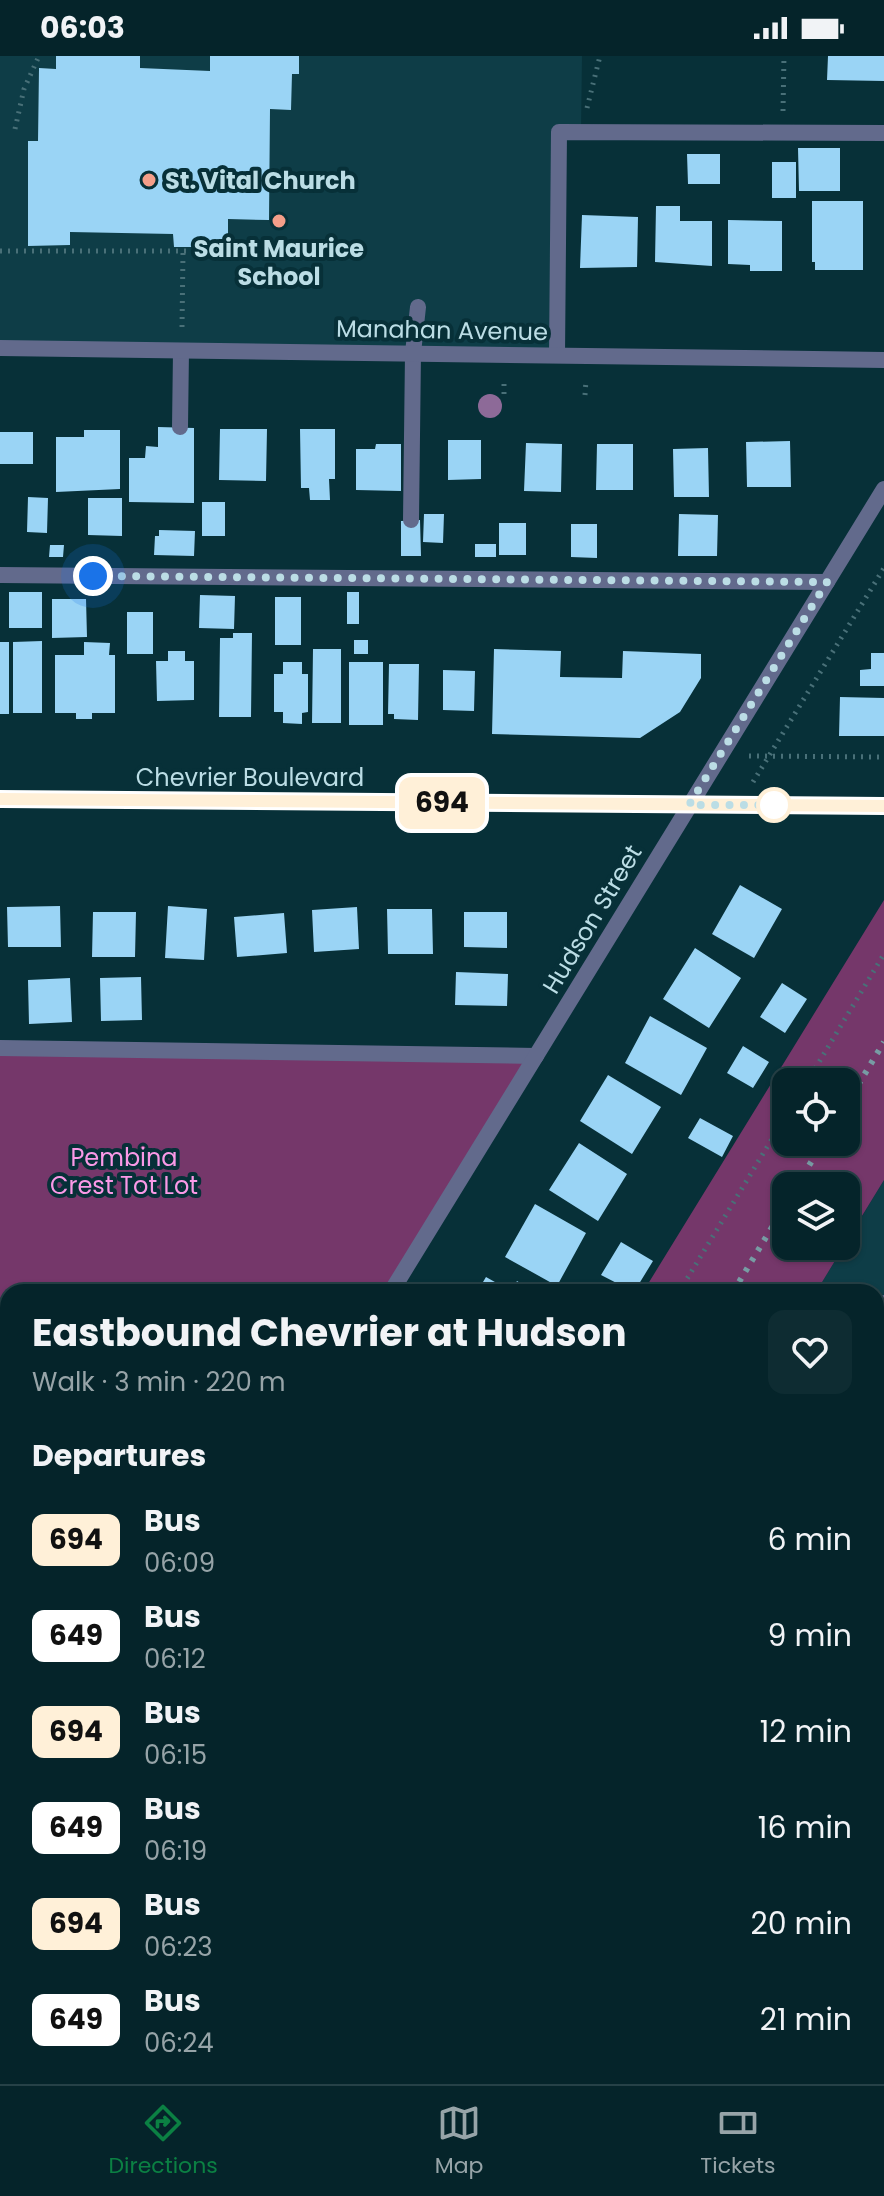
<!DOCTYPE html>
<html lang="en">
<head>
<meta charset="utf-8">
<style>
	body { margin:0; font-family:Poppins,sans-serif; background:#0e2c32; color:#f1f3f6; height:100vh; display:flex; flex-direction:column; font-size:30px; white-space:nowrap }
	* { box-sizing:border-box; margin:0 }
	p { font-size:26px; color:#97a4a8 }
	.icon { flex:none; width:44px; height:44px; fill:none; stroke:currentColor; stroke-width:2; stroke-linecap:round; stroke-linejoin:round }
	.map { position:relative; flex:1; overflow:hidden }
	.side { position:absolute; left:0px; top:1228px; width:884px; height:800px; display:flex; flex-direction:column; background:#05242a; border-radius:24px 24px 0 0; box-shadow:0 2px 6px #0004,0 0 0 2px #264147 }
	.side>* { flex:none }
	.badge { padding:0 16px; border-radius:12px; font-size:28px; line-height:52px }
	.tools { position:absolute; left:772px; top:1012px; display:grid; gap:16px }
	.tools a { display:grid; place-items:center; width:88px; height:88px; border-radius:16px; background:#05242a; box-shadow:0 2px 6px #0004,0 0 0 2px #264147; font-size:40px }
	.you { position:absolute; width:40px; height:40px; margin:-20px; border:6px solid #fff; border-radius:50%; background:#1a73e8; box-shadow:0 0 0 12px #1a73e833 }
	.map>.badge { position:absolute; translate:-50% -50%; box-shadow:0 0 0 4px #fff }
	h2 { padding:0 32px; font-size:30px; line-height:72px }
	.round { display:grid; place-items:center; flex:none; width:84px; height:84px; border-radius:16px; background:#0e2c32 }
	.headline { display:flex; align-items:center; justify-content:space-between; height:136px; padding:0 32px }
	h1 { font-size:38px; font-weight:700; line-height:60px }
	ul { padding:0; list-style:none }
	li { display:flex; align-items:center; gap:24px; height:96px; padding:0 32px }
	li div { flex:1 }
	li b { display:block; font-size:30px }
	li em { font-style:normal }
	li .badge { min-width:88px; font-weight:700; text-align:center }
	.status { display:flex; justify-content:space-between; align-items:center; height:56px; padding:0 40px; background:#05242a; direction:ltr }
	.status svg { height:22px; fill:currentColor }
	.tab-bar { display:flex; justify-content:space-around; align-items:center; height:112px; border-top:2px solid #264147; background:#05242a; font-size:22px; color:#97a4a8 }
	.tab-bar a { display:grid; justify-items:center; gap:4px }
	.tab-bar .current { color:#0b8043 }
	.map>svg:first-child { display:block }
	.built { fill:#0e3d47 }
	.green { fill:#75376a; fill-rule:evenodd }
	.building { fill:#9ad4f5 }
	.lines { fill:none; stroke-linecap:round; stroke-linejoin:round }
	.path { stroke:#497078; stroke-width:5; stroke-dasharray:2 6; stroke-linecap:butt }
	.service { stroke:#626a8c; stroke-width:16 }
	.minor { stroke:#626a8c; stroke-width:16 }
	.tertiary { stroke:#626a8c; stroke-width:16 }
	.rail { stroke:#779ca4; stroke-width:6; stroke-dasharray:4 8; stroke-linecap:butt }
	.tree { fill:#8d6a98 }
	.line-casing { stroke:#fff; stroke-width:18 }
	.line { stroke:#fff0d8; stroke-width:12 }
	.walk { stroke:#bbdde5; stroke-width:8; stroke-dasharray:0 14.4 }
	.poi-dot { fill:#f49e89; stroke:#073038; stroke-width:3 }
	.stop-dot { fill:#fff; stroke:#fff0d8; stroke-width:4 }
	.labels { text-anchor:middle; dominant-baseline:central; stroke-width:8; stroke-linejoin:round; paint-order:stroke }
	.poi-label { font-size:24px; font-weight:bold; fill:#bbdde5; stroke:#073038; text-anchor:start }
	.street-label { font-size:24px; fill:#bbdde5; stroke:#073038 }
	.park-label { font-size:24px; fill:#fa99e7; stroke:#073038 }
</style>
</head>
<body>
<div class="status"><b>06:03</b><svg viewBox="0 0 49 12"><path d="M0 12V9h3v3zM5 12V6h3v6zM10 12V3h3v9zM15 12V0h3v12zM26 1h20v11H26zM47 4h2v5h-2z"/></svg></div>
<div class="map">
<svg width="884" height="2028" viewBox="0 0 884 2028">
	<rect width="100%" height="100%" fill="#073038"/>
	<path class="built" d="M0,0H582L581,76H560L557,299L0,292Z
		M884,1124V1288H876V1236H816Z"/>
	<path class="green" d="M884,844V1124L846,1186V1130H786V1190H844L816,1236H643ZM786,1026H846V1086H786Z
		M0,992L536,1000L391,1236H8V1426H0Z
		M162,2020H336L331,2028H157Z"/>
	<path class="building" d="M56,0H140V12L210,15V0H299V18H292L291,54L270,53L269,164L228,163V191H174L173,178L70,176V189L28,190V85H38L39,12L56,13Z
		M828,0H884V25L827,24Z
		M798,92H840V135H799Z
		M687,98H720V128H688Z
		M772,106H796V142H772Z
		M812,145H863V214H815V206H812Z
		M656,150H680V165H712V210L655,206Z
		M582,159L638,161L637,211L580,212Z
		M728,164L782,165V215H750V209L728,208Z
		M158,371L194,372V447L129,446V402H145L146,390L158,391Z
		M220,373H267L266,425L219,424Z
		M300,373H335V423H329L330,444H310L309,432H301Z
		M84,374H120V433L56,436V381H84Z
		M0,376H33V408H0Z
		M448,384H481V423L448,424Z
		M790,385L791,431H747L746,386Z
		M526,387L562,388L561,436L524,435Z
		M376,388H401V435L356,434V393H375Z
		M597,388H633V434H596Z
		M708,392L709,441H674L673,393Z
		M28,441L48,442L47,477L27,476Z
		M88,442H122V480L88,479Z
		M202,446H225V480H202Z
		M424,458H444L443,487L423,486Z
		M679,458L718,459L717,500H678Z
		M420,464L421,500H401V465Z
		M499,467H526V499H499Z
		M571,468H597V502L571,501Z
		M159,474L195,475L194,500L154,499L155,480H159Z
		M475,488H496V501H475Z
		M50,489H64L63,501H49Z
		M9,536H42V572H9Z
		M347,536H359V568H347Z
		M200,539L235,540L234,573L199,572Z
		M275,541H301V589H275Z
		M52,543H86L87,581L52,582Z
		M127,556H153V598H127Z
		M233,577H252L251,661H219L220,582H233Z
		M354,584H368V598H354Z
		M42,585V657H13V586Z
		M0,586H9V658H0Z
		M84,586L110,587L109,599H115V657H92V663H76V657H55V599H84Z
		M313,593H341V667H312Z
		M494,593L561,595L560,621L622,622L623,595L701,598V622L680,656L640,682L492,678Z
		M168,595H185V605H194V644L157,645L156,605H168Z
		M871,597H884V630H860V614L871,613Z
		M283,606H302V618H308V656L302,657V668L283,667V656H274V618H283Z
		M349,606H383V669H349Z
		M389,608H419L418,664L394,663V658H388Z
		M443,614L475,615L474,655L443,654Z
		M840,641L884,642V680H839Z
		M740,829L782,853L754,902L712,878Z
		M60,850L61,891H8L7,851Z
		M168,850L207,853L204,904L165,902Z
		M357,851L359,893L314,896L312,854Z
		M387,853H432L433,898H388Z
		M93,856H136L135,901H92Z
		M464,856H507V892L464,891Z
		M284,857L287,897L237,901L234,861Z
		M695,892L741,922L709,972L663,943Z
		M456,916L508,918L507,950L455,949Z
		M141,921L142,964L101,965L100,922Z
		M70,922L72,966L29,968L28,924Z
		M782,927L807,943L785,977L760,961Z
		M650,960L707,992L681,1039L625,1007Z
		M743,990L769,1006L753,1032L727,1017Z
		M608,1019L661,1051L632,1098L580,1065Z
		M700,1062L733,1080L722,1101L688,1082Z
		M579,1087L627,1118L598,1165L549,1134Z
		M535,1148L586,1177L557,1230L505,1201Z
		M621,1186L653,1205L634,1236L601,1219Z
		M486,1221L511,1235L517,1225L534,1236H477Z
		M878,1477H884V1537L879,1538Z
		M0,1521H8V1551H0Z
		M884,1699V1740L876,1735V1712Z
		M0,1719H5L4,1757H0Z
		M876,1773L884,1778V1834L876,1848Z
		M14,2020H72V2026L14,2028Z
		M439,2020H490L485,2028H434Z
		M706,2020H799L794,2028H701Z"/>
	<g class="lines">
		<path class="path" d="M587,52L600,0
			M783,55L784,0
			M15,73L24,33L39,0
			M0,195H226
			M182,271L183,196
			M504,338V323
			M585,339L586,324
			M749,700L884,701
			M753,726L884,512
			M807,1026L884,898
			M679,1236L786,1060
			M199,2028L204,2020"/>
		<path class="service" d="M557,299L559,76L884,77
			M180,371L181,295
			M411,464L413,297L418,251
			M0,519L827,526
			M0,992L536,1000
			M876,1259L884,1247
			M0,1426H8
			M0,1847H8
			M880,2028L884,2021"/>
		<path class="minor" d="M0,292L884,304
			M391,1236L884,433
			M876,1627H884
			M0,1644H8
			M0,1874L8,1861
			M600,2028L605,2020"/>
		<path class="tertiary" d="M0,743L884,750"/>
		<path class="rail" d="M846,1049L884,986
			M797,1130L823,1086
			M733,1236L786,1148
			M248,2028L253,2020"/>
	</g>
	<circle class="tree" cx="490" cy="350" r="12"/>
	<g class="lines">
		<g class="line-casing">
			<path id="line" d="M0,743L884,750"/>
		</g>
		<use href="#line" class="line"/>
		<path class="walk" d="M93,520L827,526L689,749H774"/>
	</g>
	<g class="poi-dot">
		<circle cx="149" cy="124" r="8"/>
		<circle cx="279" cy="165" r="8"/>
	</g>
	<circle class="stop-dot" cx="774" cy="749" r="16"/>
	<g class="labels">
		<g class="poi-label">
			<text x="165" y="124">St. Vital Church</text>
			<text x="279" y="192" text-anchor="middle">Saint Maurice<tspan x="279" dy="28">School</tspan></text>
		</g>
		<g class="street-label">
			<text transform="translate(442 274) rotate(1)">Manahan Avenue</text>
			<text x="250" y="721">Chevrier Boulevard</text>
			<text transform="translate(592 863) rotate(-59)">Hudson Street</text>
		</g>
		<g class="park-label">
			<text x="124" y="1101">Pembina<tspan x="124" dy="28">Crest Tot Lot</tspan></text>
		</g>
	</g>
</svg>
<div class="tools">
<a><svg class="icon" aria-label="locate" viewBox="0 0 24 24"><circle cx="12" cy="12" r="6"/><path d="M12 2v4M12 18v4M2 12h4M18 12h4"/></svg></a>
<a><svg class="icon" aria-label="layers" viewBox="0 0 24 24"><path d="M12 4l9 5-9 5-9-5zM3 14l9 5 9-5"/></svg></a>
</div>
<div class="you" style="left:93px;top:520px"></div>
<b class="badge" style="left:442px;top:747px;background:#fff0d8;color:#111">694</b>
<section class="side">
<div class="headline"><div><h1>Eastbound Chevrier at Hudson</h1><p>Walk · 3 min · 220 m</p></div><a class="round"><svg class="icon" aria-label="heart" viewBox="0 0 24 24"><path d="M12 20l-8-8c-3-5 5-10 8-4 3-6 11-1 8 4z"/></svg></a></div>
<h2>Departures</h2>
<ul>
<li><span class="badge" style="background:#fff0d8;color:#111">694</span><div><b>Bus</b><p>06:09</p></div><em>6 min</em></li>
<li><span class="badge" style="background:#fff;color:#111">649</span><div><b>Bus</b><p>06:12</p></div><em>9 min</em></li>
<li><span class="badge" style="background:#fff0d8;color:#111">694</span><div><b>Bus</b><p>06:15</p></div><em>12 min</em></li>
<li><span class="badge" style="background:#fff;color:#111">649</span><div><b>Bus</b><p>06:19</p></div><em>16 min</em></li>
<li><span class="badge" style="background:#fff0d8;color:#111">694</span><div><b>Bus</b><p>06:23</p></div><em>20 min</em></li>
<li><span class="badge" style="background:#fff;color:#111">649</span><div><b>Bus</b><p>06:24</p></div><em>21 min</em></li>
</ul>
</section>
</div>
<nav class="tab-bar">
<a class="current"><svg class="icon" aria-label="directions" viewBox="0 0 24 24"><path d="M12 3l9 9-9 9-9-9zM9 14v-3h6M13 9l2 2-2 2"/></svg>Directions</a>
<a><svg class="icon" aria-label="map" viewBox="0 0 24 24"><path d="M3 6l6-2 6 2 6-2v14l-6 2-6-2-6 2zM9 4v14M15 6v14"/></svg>Map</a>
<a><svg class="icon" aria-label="tickets" viewBox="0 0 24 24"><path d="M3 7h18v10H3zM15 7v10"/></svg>Tickets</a>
</nav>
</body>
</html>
